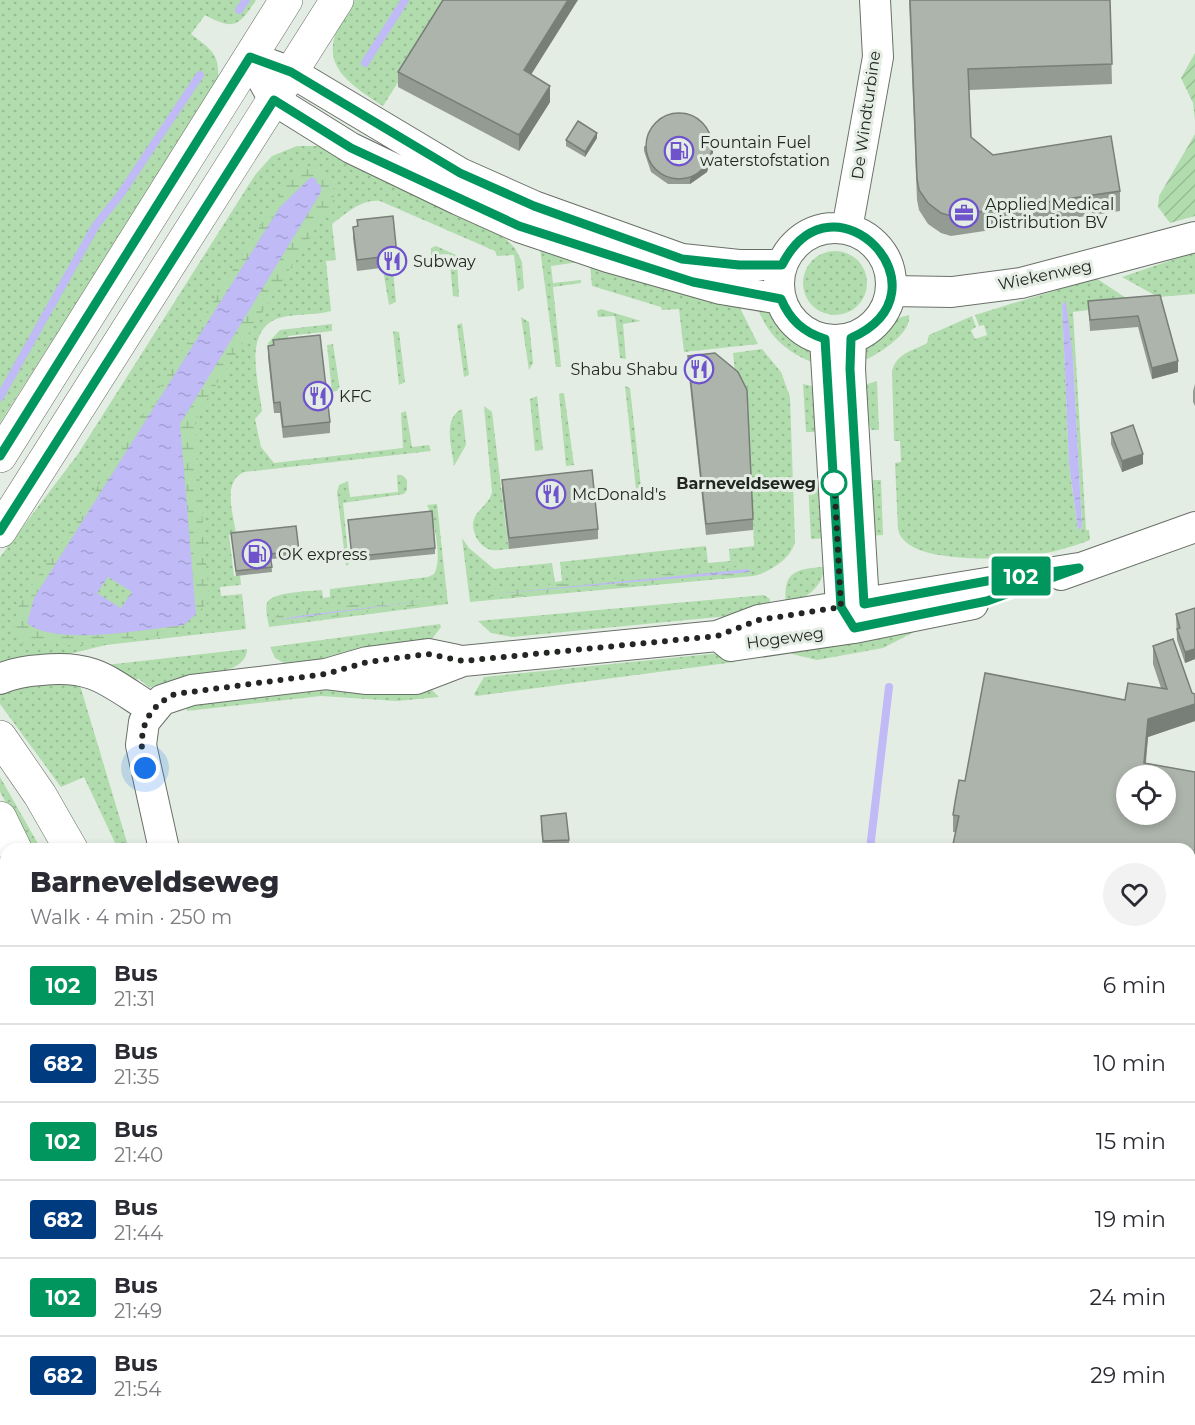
<!DOCTYPE html>
<html lang="en">
<head>
<meta charset="utf-8">
<style>
	body { margin:0; font-family:Montserrat,sans-serif; background:#f2f2f3; color:#2b2b33; height:100vh; display:flex; flex-direction:column; font-size:22px; white-space:nowrap }
	* { box-sizing:border-box; margin:0 }
	p { font-size:20px; color:#7c7c81 }
	.icon { flex:none; width:33px; height:33px; fill:none; stroke:currentColor; stroke-width:2; stroke-linecap:round; stroke-linejoin:round }
	.map { position:relative; flex:1; overflow:hidden }
	.panel { position:absolute; left:0px; top:843px; width:1196px; height:582px; display:flex; flex-direction:column; background:#fff; border-radius:18px 18px 0 0; box-shadow:0 3px 9px #0003 }
	.panel>* { flex:none }
	.badge { padding:0 12px; border-radius:4px; font-size:21px; line-height:39px }
	.fabs { position:absolute; left:1116px; top:765px; display:grid; gap:12px }
	.fabs a { display:grid; place-items:center; width:60px; height:60px; border-radius:50%; background:#fff; box-shadow:0 3px 9px #0003; font-size:30px }
	.you { position:absolute; width:30px; height:30px; margin:-15px; border:4px solid #fff; border-radius:50%; background:#1a73e8; box-shadow:0 0 0 9px #1a73e833 }
	.map>.badge { position:absolute; translate:-50% -50%; box-shadow:0 0 0 3px #fff }
	.round { display:grid; place-items:center; flex:none; width:63px; height:63px; border-radius:32px; background:#f2f2f3 }
	.headline { display:flex; align-items:center; justify-content:space-between; height:102px; padding:0 30px }
	h1 { font-size:28px; font-weight:800; line-height:45px }
	ul { padding:0; list-style:none }
	li { display:flex; align-items:center; gap:18px; height:78px; padding:0 30px; border-top:2px solid #e1e1e2 }
	li div { flex:1 }
	li b { display:block; font-size:22px }
	li em { font-style:normal }
	li .badge { min-width:66px; font-weight:700; text-align:center }
	.map>svg:first-child { display:block }
	.grass { fill:url(#grass-dots); fill-rule:evenodd }
	.forest { fill:url(#forest-crowns) }
	.wetland { fill:url(#wetland-marsh); fill-rule:evenodd }
	.garden { fill:url(#garden-furrows) }
	.water { fill:url(#water-ripples); fill-rule:evenodd }
	.lines { fill:none; stroke-linecap:round; stroke-linejoin:round }
	.stream { stroke:#c0baf7; stroke-width:8 }
	.minor-casing { stroke:#697068; stroke-width:32 }
	.major-casing { stroke:#697068; stroke-width:34 }
	.highway-casing { stroke:#697068; stroke-width:34 }
	.minor { stroke:#fff; stroke-width:30 }
	.major { stroke:#fff; stroke-width:33 }
	.highway { stroke:#fff; stroke-width:33 }
	.wall { fill:#949b93 }
	.shaded-wall { fill:#787e78 }
	.building { fill:#acb4ab; stroke:#787e78; stroke-width:1.5; fill-rule:evenodd }
	.line-casing { stroke:#fff; stroke-width:14 }
	.line { stroke:#00965e; stroke-width:9 }
	.walk { stroke:#232623; stroke-width:6; stroke-dasharray:0 10.8 }
	.stop-dot { fill:#fff; stroke:#00965e; stroke-width:3 }
	.labels { text-anchor:middle; dominant-baseline:central; stroke-width:6; stroke-linejoin:round; paint-order:stroke }
	.street-label { font-size:16px; fill:#232623; stroke:#e4ede3 }
	.poi-label { font-size:16px; fill:#232623; stroke:#e4ede3; text-anchor:start }
	.stop-label { font-size:16px; font-weight:bold; fill:#232623; stroke:#e4ede3; text-anchor:end }
</style>
</head>
<body>
<div class="map">
<svg width="1195" height="1425" viewBox="0 0 1195 1425">
	<defs>
		<pattern id="grass-dots" width="8" height="8" patternUnits="userSpaceOnUse" patternTransform="scale(1.5)"><rect width="8" height="8" fill="#b1dcad"/><path d="M2 2h.1M6 6h.1" fill="none" stroke="#98bd95" stroke-width="1.8" stroke-linecap="round"/></pattern>
		<pattern id="forest-crowns" width="20" height="18" patternUnits="userSpaceOnUse" patternTransform="scale(1.5)"><rect width="20" height="18" fill="#b1dcad"/><path d="M2 6a3 3 0 1 1 6 0M12 15a3 3 0 1 1 6 0" fill="none" stroke="#98bd95"/></pattern>
		<pattern id="wetland-marsh" width="20" height="14" patternUnits="userSpaceOnUse" patternTransform="scale(1.5)"><rect width="20" height="14" fill="#b1dcad"/><path d="M1 5h8M5 5V1M11 12h8M15 12V8" fill="none" stroke="#98bd95"/></pattern>
		<pattern id="garden-furrows" width="10" height="10" patternUnits="userSpaceOnUse" patternTransform="scale(1.5)"><rect width="10" height="10" fill="#b1dcad"/><path d="M-1 1l2-2M0 10L10 0M9 11l2-2" fill="none" stroke="#98bd95"/></pattern>
		<pattern id="water-ripples" width="26" height="14" patternUnits="userSpaceOnUse" patternTransform="scale(1.5)"><rect width="26" height="14" fill="#c0baf7"/><path d="M2 4q2-2 4 0t4 0M15 11q2-2 4 0t4 0" fill="none" stroke="#a5a0d3"/></pattern>
	</defs>
	<rect width="100%" height="100%" fill="#e4ede3"/>
	<path class="grass" d="M0,0H256C239,26 234,31 205,15L191,34C211,50 220,53 218,80L0,423Z
		M352,0H450L383,106C331,73 317,56 352,0Z
		M297,146H320L453,207L507,240L515,248L522,262L524,288L518,291L514,255L497,256L495,251L380,201C361,199 347,213 332,224L336,260L326,261L331,311C314,316 296,313 279,318C242,330 259,383 262,411L255,419L261,447L274,463L403,448L401,413L406,411L412,447L429,445L431,451L244,472C222,482 233,513 236,533L229,535L234,576L240,575L241,585L220,587L221,596L242,594L246,629L106,645L0,671V557L78,454L255,175L272,156Z
		M436,246L465,259L457,263L459,297L453,296L449,254L431,255V248Z
		M540,249L579,262L551,266L553,283L581,280V283L553,287L561,367H556Z
		M803 283a32 32 0 1 1 64 0a32 32 0 1 1-64 0Z
		M1195,252V294L1158,297L1122,277Z
		M590,265L740,308L758,344L684,352L679,309L662,310L661,307L592,286Z
		M393,269L396,302L389,305L383,270Z
		M1096,278L1135,304L1073,312L1086,530H1089L1090,540C1069,548 1044,555 1022,557C995,559 904,564 898,529L895,463L901,462L900,441H894L892,371C897,352 914,351 927,343L929,335L972,316L976,327L971,330L975,339L987,335L984,325L979,326L975,315ZM1062,303L1073,359L1082,527L1078,530L1069,464Z
		M755,301C772,310 814,342 814,363C783,351 765,332 755,301Z
		M601,309L641,321L623,324L626,359L620,358L615,316L598,317L597,311Z
		M909,315C912,333 880,353 865,360V344C877,330 891,319 909,315Z
		M521,317L529,322L533,363L529,370Z
		M462,323L469,375L464,377L457,325Z
		M332,324V331L288,336L289,349L268,356V343L280,330Z
		M393,331L399,332L405,382L399,385Z
		M333,344L340,390L332,392L327,345Z
		M762,349L781,372L790,397L795,541C793,557 769,573 753,576L470,602L462,538L469,548L494,569L552,563L555,582L562,581L560,562L706,546L708,563L730,561L729,549L754,546L748,403L736,381L733,353Z
		M877,381L879,430H871L858,387Z
		M803,384L820,388L815,432H806Z
		M625,386L630,388L641,487L636,489Z
		M564,393L574,465L566,466L559,394Z
		M537,396L543,450L535,451L530,399Z
		M484,406L492,412L508,544L511,549C505,549 498,551 492,550C478,548 468,527 476,515C481,507 490,502 492,492Z
		M462,409L466,445L454,466C452,448 442,418 462,409Z
		M397,475H402L407,480V490L404,494L343,503L349,564L346,566L337,492L339,485L348,481L350,497L398,492Z
		M873,480H881L883,535L867,536Z
		M808,483H817L830,538L811,539Z
		M437,504L448,604L269,627C268,620 265,610 267,603C271,592 310,591 322,590L323,598L330,597V589L428,577L434,574C443,560 434,519 427,505Z
		M824,567C823,589 803,599 786,607C783,574 791,569 824,567Z
		M764,595L770,599V612L512,637L491,633L478,621Z
		M440,624L441,627L432,639L418,647L286,664L275,658L270,647Z
		M920,629L883,648L817,660L792,654L789,650Z
		M247,649C248,680 173,675 150,688L139,679L123,682L106,665Z
		M730,652L735,662L476,696L474,694L484,677Z
		M15,681L79,682L129,849H118L84,777L61,787L0,704V690Z
		M323,686L430,688L439,697L397,701L321,696L187,711L186,706Z
		M0,777L41,849H32L0,792Z
		M0,880L6,897V1061L0,1080Z
		M23,1419H293L294,1425H24Z"/>
	<path class="forest" d="M6,1276V1419H23L24,1425H0V1287Z"/>
	<path class="wetland" d="M308,166C325,170 338,183 333,201L200,410L195,424L209,601L196,614L180,424L321,192V186L311,177L280,207L34,598L27,623C55,647 147,629 184,625L174,634L93,645H65L44,639L24,645L14,629L17,609L52,554L55,555L292,175L298,168Z
		M749,566L752,569L748,575L493,598L489,594L491,590ZM749,569V572L494,593Z
		M427,596L431,600L428,604L280,624L274,620L278,614ZM428,600L429,601L280,620L298,616Z
		M1190,1272H1195V1425H772V1419H1190Z"/>
	<path class="garden" d="M1195,53V121L1193,103L1181,78Z
		M1195,134V216L1170,223L1158,207L1159,196Z"/>
	<path class="water" d="M311,177L317,179L316,182L321,186V192L180,424L196,614L184,625C147,629 55,647 27,623L34,598L280,207ZM108,577L132,592L121,608L97,593Z
		M1066,301L1073,359L1082,527L1078,530L1069,464L1062,305Z
		M749,569L750,572L493,594Z
		M430,600L280,620H279L298,616Z"/>
	<g class="lines">
		<path class="stream" d="M239,10L246,0
			M365,63L405,0
			M0,397L96,225L120,195L200,75
			M870,849L889,687
			M1190,1269H1195
			M990,1425L991,1419"/>
		<g class="minor-casing">
			<path id="minor" d="M250,57L274,100L351,148L459,200L519,227L608,257L721,289L781,299
				M269,64L291,72L460,173L534,206L682,259L739,265H782
				M779 284a56 56 0 1 1 112 0a56 56 0 1 1-112 0Z
				M847,229L878,57L875,0
				M891,291L952,292L1021,283L1195,237
				M825,339L841,607L854,628L973,604
				M1061,575L1195,527
				M721,638L731,646L854,628L864,604L850,369L851,338
				M326,674L367,679H416L463,661L717,636L759,620L1079,568
				M0,679C13,673 27,671 41,670C94,664 109,682 152,709
				M164,849L141,745L144,722L162,700L192,690L326,674L367,662L428,654L457,660
				M304,1419L306,1425"/>
		</g>
		<g class="major-casing">
			<path id="major" d="M0,456L286,0
				M0,531L337,0"/>
		</g>
		<g class="highway-casing">
			<path id="highway" d="M0,737L40,795L71,849
				M0,818L15,849
				M0,1141L6,1130
				M0,1233L6,1222"/>
		</g>
		<use href="#minor" class="minor"/>
		<use href="#major" class="major"/>
		<use href="#highway" class="highway"/>
	</g>
	<path class="wall" d="M909,0H1110L1112,84L969,90L971,137L993,155L1120,191V211L951,236L941,233L928,224L919,210L917,200Z
		M398,72L531,75L550,102L519,151L398,87Z
		M597,138L585,157L566,146V140Z
		M644,146L713,152L707,172L690,184H668L651,172L644,151Z
		M357,220L397,255V266L357,271L353,238V227L357,226Z
		M1160,295L1178,372L1152,379L1138,327L1090,331L1088,301Z
		M273,340L330,422V433L283,438L280,413H274L268,357V346L273,345Z
		M688,356L753,519V530L706,535L688,367Z
		M1195,384V406L1193,402V391Z
		M1111,433L1143,464L1122,472L1111,444Z
		M502,480L598,529V539L509,549L502,490Z
		M348,520L435,548V554L352,562Z
		M231,533L299,551V557L271,559L272,572L236,576Z
		M1195,608V659L1185,663L1177,640L1176,614Z
		M1153,646L1192,693L1195,694V721L1148,737L1146,763L1195,772V938L1190,937V849L953,832V815L965,781L1125,700L1161,688L1153,664Z
		M541,816L569,840V849H543L541,827Z
		M542,1419H665L667,1425H544Z"/>
	<path class="shaded-wall" d="M568,0H578L524,86V70Z
		M550,86V102L519,151V135Z
		M597,133V138L585,157V152Z
		M713,146V152L707,172L690,184V179Z
		M1178,361V372L1152,379V368Z
		M1143,454V464L1122,472V461Z
		M1195,649V659L1185,663V652Z
		M1195,704V721L1148,737L1144,776V763L1148,719Z"/>
	<path class="building" d="M443,0H568L524,70L550,86L519,135L398,72Z
		M910,0H1110L1112,64L968,69L971,137L993,155L1111,136L1120,191L951,216L941,213L928,203L919,190L917,179Z
		M646 146a33 33 0 1 1 66 0a33 33 0 1 1-66 0Z
		M578,121L597,133L585,152L566,140Z
		M393,216L397,255L357,260L353,227L358,226L357,220Z
		M1160,295L1178,361L1152,368L1138,316L1090,320L1088,301Z
		M320,335L330,422L283,427L280,402L274,403L268,346L274,345L273,340Z
		M715,353L738,372L747,390L753,519L706,524L688,356Z
		M1133,425L1143,454L1122,461L1111,433Z
		M592,470L598,529L509,538L502,480Z
		M432,511L435,548L352,557L348,520Z
		M296,526L299,551L270,554L272,567L236,571L231,533Z
		M1195,608V649L1185,652L1177,629L1180,628L1176,614Z
		M1173,639L1192,693L1195,694V704L1148,719L1144,763L1195,772V920L1190,919V849H952L959,816L953,815L955,802L959,780L965,781L985,673L1125,700L1128,683L1167,689L1153,646ZM1126,776H1166V814H1126Z
		M566,813L569,840L543,841L541,816Z
		M547,1419H665L667,1425H548Z"/>
	<g class="lines">
		<g class="line-casing">
			<path id="line" d="M0,456L250,57L291,72L460,173L534,206L682,259L739,265H782C833,164 956,291 851,338L850,369L864,604L987,581L1079,568L987,601L854,628L841,607L825,339C803,332 790,320 781,299L693,282L519,226L351,148L274,100L0,531"/>
		</g>
		<use href="#line" class="line"/>
		<path class="walk" d="M145,768C137,735 143,709 175,694L326,674L367,662L428,654L463,661L717,636L759,620L841,607L834,477V483"/>
	</g>
	<defs>
		<g id="fuel-ring" transform="scale(1.5)"><circle r="9.5" fill="#e4ede3" stroke="#6f53cc" stroke-width="1.5"/><path d="M-5.5-6h7V0h2V4h1.3V-2.5L3-4.5l.8-.8L6-3V5H2.5V1h-1V6h-7ZM-4.2-4.7v3.2H.2V-4.7Z" fill="#6f53cc"/></g>
		<g id="office-ring" transform="scale(1.5)"><circle r="9.5" fill="#e4ede3" stroke="#6f53cc" stroke-width="1.5"/><path d="M-6-3h4V-5.5h4V-3h4V5H-6ZM-1-4.5V-3h2v-1.5ZM-6 0V1H6V0Z" fill="#6f53cc"/></g>
		<g id="restaurant-ring" transform="scale(1.5)"><circle r="9.5" fill="#e4ede3" stroke="#6f53cc" stroke-width="1.5"/><path d="M-5-6h1v4h1v-4h1v4h1v-4h1v5L-1.5 .5V6h-2V.5L-5-1ZM5-6V6H3V1.5H1.5Q1.5-4 5-6Z" fill="#6f53cc"/></g>
	</defs>
	<g fill-rule="evenodd">
		<use href="#fuel-ring" x="679" y="151"/>
		<use href="#office-ring" x="964" y="213"/>
		<use href="#restaurant-ring" x="392" y="261"/>
		<use href="#restaurant-ring" x="699" y="369"/>
		<use href="#restaurant-ring" x="318" y="396"/>
		<use href="#restaurant-ring" x="551" y="494"/>
		<use href="#fuel-ring" x="257" y="554"/>
	</g>
	<circle class="stop-dot" cx="834" cy="483" r="12"/>
	<g class="labels">
		<g class="street-label">
			<text transform="translate(866 115) rotate(-82)">De Windturbine</text>
			<text transform="translate(1045 275) rotate(-12)">Wiekenweg</text>
			<text transform="translate(785 638) rotate(-8)">Hogeweg</text>
		</g>
		<g class="poi-label">
			<text x="700" y="142">Fountain Fuel<tspan x="700" dy="18">waterstofstation</tspan></text>
			<text x="985" y="204">Applied Medical<tspan x="985" dy="18">Distribution BV</tspan></text>
			<text x="413" y="261">Subway</text>
			<text x="678" y="369" text-anchor="end">Shabu Shabu</text>
			<text x="339" y="396">KFC</text>
			<text x="572" y="494">McDonald's</text>
			<text x="278" y="554">OK express</text>
		</g>
		<g class="stop-label">
			<text x="816" y="483">Barneveldseweg</text>
		</g>
	</g>
</svg>
<div class="fabs">
<a><svg class="icon" aria-label="locate" viewBox="0 0 24 24"><circle cx="12" cy="12" r="6"/><path d="M12 2v4M12 18v4M2 12h4M18 12h4"/></svg></a>
</div>
<div class="you" style="left:145px;top:768px"></div>
<b class="badge" style="left:1021px;top:576px;background:#00965e;color:#fff">102</b>
<section class="panel">
<div class="headline"><div><h1>Barneveldseweg</h1><p>Walk · 4 min · 250 m</p></div><a class="round"><svg class="icon" aria-label="heart" viewBox="0 0 24 24"><path d="M12 20l-8-8c-3-5 5-10 8-4 3-6 11-1 8 4z"/></svg></a></div>
<ul>
<li><span class="badge" style="background:#00965e;color:#fff">102</span><div><b>Bus</b><p>21:31</p></div><em>6 min</em></li>
<li><span class="badge" style="background:#003b80;color:#fff">682</span><div><b>Bus</b><p>21:35</p></div><em>10 min</em></li>
<li><span class="badge" style="background:#00965e;color:#fff">102</span><div><b>Bus</b><p>21:40</p></div><em>15 min</em></li>
<li><span class="badge" style="background:#003b80;color:#fff">682</span><div><b>Bus</b><p>21:44</p></div><em>19 min</em></li>
<li><span class="badge" style="background:#00965e;color:#fff">102</span><div><b>Bus</b><p>21:49</p></div><em>24 min</em></li>
<li><span class="badge" style="background:#003b80;color:#fff">682</span><div><b>Bus</b><p>21:54</p></div><em>29 min</em></li>
</ul>
</section>
</div>
</body>
</html>
